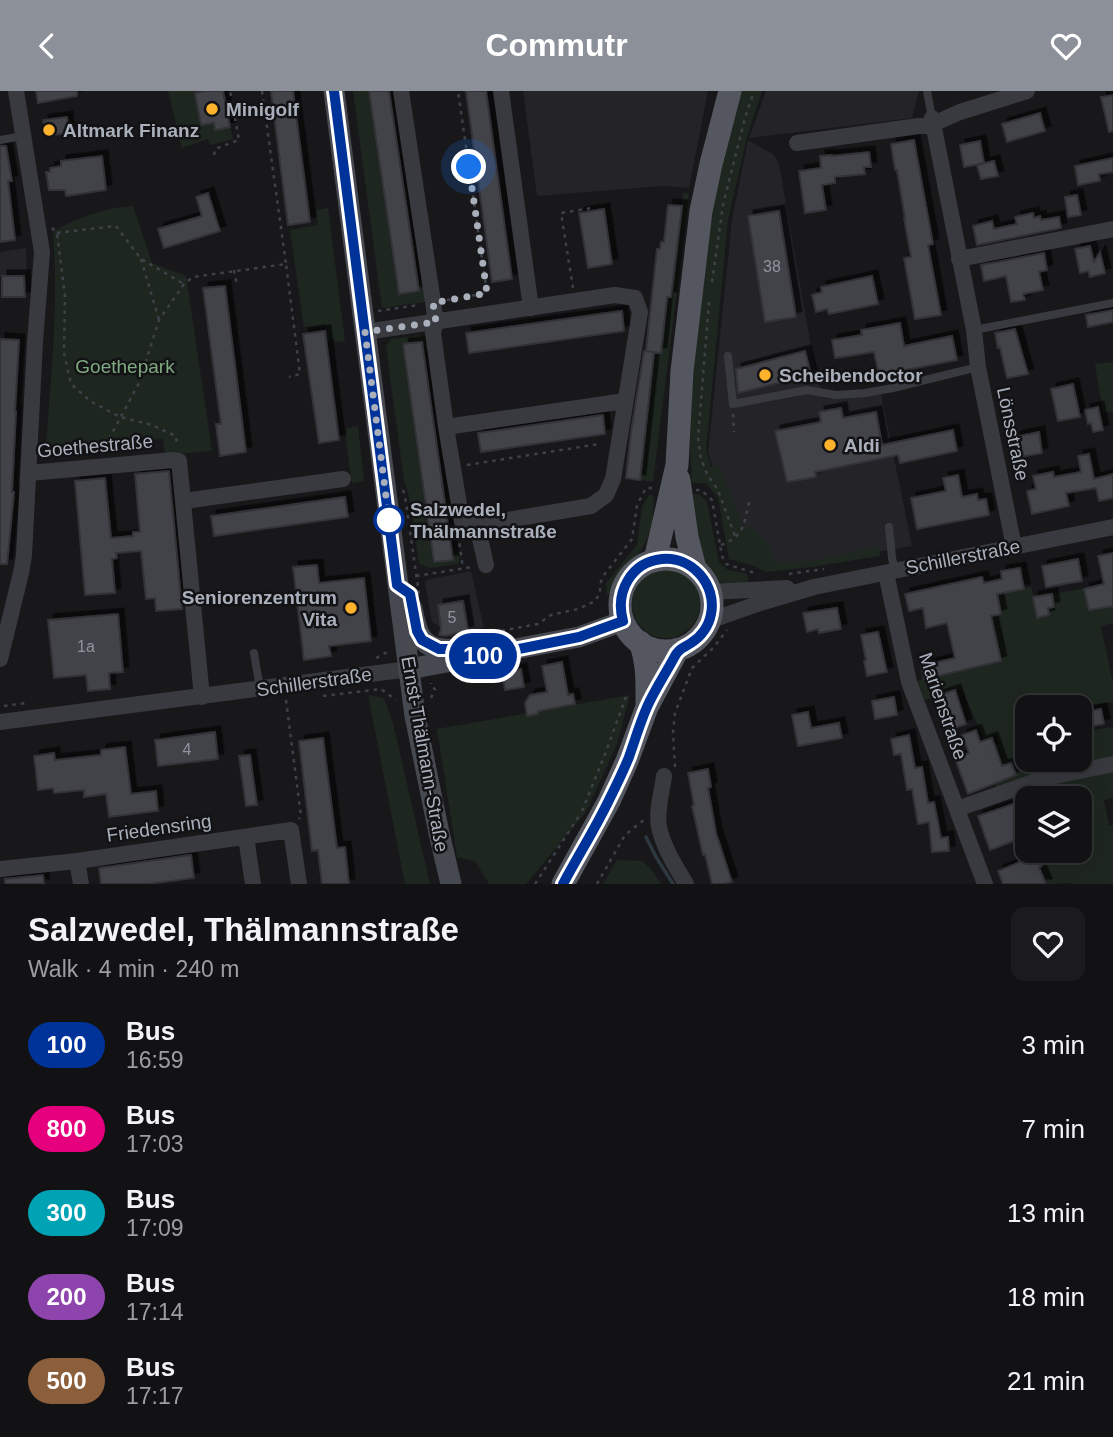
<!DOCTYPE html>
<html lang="en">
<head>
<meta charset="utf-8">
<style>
	body { margin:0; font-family:Arial,sans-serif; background:#1b1b1d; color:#f1f3f6; height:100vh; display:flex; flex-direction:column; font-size:26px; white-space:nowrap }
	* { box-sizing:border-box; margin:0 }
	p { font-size:23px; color:#9c9ea0 }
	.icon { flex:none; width:38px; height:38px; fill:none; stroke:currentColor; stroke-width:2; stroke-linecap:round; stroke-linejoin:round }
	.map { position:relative; height:793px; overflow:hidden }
	.drawer { display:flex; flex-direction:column; background:#121214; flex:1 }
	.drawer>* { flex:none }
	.badge { padding:0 14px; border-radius:23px; font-size:24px; line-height:46px }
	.controls { position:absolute; left:1015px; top:604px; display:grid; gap:14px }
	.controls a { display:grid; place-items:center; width:77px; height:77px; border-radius:14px; background:#121214; box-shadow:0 7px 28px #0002,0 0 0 2px #313234; font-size:35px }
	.you { position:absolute; width:35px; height:35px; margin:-18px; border:5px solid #fff; border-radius:50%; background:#1a73e8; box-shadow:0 0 0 10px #1a73e833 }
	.map>.badge { position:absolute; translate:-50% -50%; box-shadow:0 0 0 4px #fff }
	.round { display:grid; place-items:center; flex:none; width:74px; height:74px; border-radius:14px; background:#1b1b1d }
	.summary { display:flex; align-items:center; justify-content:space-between; height:119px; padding:0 28px }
	h1 { font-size:33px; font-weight:700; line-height:52px }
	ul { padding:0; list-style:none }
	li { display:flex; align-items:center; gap:21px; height:84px; padding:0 28px }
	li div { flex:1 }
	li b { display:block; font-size:26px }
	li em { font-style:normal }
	li .badge { min-width:77px; font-weight:700; text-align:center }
	header { display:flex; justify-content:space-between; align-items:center; height:91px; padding:0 28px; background:#8c9099; color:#fff; font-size:32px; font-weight:700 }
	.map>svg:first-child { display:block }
	.built { fill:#242428 }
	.green { fill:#1e271f }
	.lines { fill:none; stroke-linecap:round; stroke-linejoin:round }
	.stream { stroke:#2d3841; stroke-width:3.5 }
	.building { fill:#424348; stroke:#323237; stroke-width:2; filter:url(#shadow) }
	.path { stroke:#3f4148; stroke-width:2.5; stroke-dasharray:3.5 5; stroke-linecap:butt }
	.lane { stroke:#393a40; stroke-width:8 }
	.street { stroke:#393a40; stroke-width:16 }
	.secondary { stroke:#474951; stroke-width:21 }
	.primary { stroke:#555760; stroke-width:23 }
	.line-casing { stroke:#fff; stroke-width:16 }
	.line { stroke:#039; stroke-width:10 }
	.walk { stroke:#a9b0bc; stroke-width:7; stroke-dasharray:0 12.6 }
	.poi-dot { fill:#ffb32c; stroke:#131316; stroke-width:2.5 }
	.stop-dot { fill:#fff; stroke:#039; stroke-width:3.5 }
	.labels { text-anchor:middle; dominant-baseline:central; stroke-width:5; stroke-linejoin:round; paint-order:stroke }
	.number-label { font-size:16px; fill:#8f959f }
	.poi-label { font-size:19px; font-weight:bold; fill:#a9b0bc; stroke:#131316; text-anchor:start }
	.park-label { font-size:19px; fill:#7fa980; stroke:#131316 }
	.street-label { font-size:19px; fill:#a9b0bc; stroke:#131316 }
	.stop-label { font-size:19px; font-weight:bold; fill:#a9b0bc; stroke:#131316; text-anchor:start }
</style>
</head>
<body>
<header><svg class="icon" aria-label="back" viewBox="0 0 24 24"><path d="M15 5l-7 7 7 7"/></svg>Commutr<svg class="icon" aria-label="heart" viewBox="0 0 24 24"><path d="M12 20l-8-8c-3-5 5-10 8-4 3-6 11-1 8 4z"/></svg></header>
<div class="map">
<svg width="1113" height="793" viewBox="0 0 1113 793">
	<defs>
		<filter id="shadow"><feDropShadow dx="5.5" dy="-5.5" stdDeviation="0" flood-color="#0009"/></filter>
	</defs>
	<rect width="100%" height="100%" fill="#18181b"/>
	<path class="built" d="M523,0H708L689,97L663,95L537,105Z
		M766,0H919L912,27L749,47Z
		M748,49L774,64L779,73L817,290L827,307L881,303L912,455L769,479L734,435L708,362L732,129Z
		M26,157L27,184L0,185V161Z
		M471,480L484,537L451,543L432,531L425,492L427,489Z"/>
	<path class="green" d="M168,0H222L233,48L211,54L208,48L182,57Z
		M353,0H368L398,204L420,201L419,190H422L425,211L382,217Z
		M740,0H762L747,46L728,128L706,360L711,376L719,375L739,423L742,435L753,436L769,454L775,471L812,470L879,455L880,465L812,476L766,481L754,475L729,468L718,407L706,392H692L690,359L693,266L703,163L719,74Z
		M683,102H689L653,391L640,389L654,261L661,262L667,206H671Z
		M133,115L152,172L186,185L212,360L165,364L163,348L46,355C51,285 59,212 53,141C77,126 105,117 133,115Z
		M328,117L345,250L335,251L334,248L327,249L325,233L304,236L290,139L318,134L316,119Z
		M420,244L426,248L429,257L425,258L423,250L402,253L433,472L453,470L452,460L458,459L460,470L457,473L429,477L419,472L409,405L404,389L386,256L391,248Z
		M1113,271V320L1103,322L1095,273Z
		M358,335L364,390L352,392L346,349L347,337Z
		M692,403H699L707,411L719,471L728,479L747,482L749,493H725L718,490L699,468Z
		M649,404H653C655,423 651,446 639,462C635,467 630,469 626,473C620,481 615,493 610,502L607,504L606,492L637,454L642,416Z
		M632 513a34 34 0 1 1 68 0a34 34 0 1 1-68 0Z
		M1031,496L1034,506L1093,496L1098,518L1111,516L1109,505L1113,504V532L1101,535L1113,592V611L1080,616H1027V668H1080V637L1081,641L1113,636V673L999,702L988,675L1000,670L994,654L999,652L996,645L984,649L962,598L925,609L917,590L924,588L1001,571L986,503L1005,501Z
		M368,604L384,607L393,632L430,793H405Z
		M630,604L617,653L586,721L526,793H489L475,770L457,766L437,638Z
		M1113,674V707L1104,709L1109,734H1113V793H1074L1073,792L1046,793L1044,786V781L1036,760H1080V707H1027V740L1010,700Z
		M617,769L642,770L651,778L661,793H603Z"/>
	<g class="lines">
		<path class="stream" d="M646,746L656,766L673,793"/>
	</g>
	<path class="building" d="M36,0H77V5L38,12Z
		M205,0H223L230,36L215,39L214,32L201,34L195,2Z
		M271,0H293L310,131L288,134Z
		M369,0H389L419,200L399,203Z
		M466,0H486L512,188L492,191Z
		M1113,4V40L1109,41L1101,6Z
		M1040,22L1045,40L1007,51L1002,33Z
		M67,26L69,42L46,45L43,29Z
		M914,49L933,153L928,154L941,224L915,228L904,167L911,166L904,127H905L897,79H895L891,53Z
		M980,50L984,72L964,76L960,54Z
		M0,55H6L12,90H8L15,149L0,151Z
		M869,61L871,76H864L865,83L835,86V92L822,94L826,119L805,122L799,80L821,77L820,65L832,64V65Z
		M102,65L106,99L66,105L65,99H49L46,81H50V77L61,75V70Z
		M1113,67V81L1099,83L1100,90L1078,94L1075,75Z
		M994,70L998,85L981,88L977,74Z
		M208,102L220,140L164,157L158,138L202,125L196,106Z
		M1077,104L1081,124L1068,126L1065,106Z
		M668,114L682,115L671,206H667L661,262L646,260L657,158H660L661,151H664Z
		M604,118L612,173L588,177L579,122Z
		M779,120L796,226L765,231L748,125Z
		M1033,122L1034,127L1040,125L1041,129L1059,126L1061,137L977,154L973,135L992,130L994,138L1017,133L1015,126Z
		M1090,155L1094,171L1100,161L1105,182L1090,186L1088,180L1080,182L1075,158Z
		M1044,162L1047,179L1039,181L1043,199L1023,203L1025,209L1011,211L1006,185L984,190L981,174Z
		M2,185H24L25,206H2Z
		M872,185L878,213L829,223L827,218L816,221L812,204L822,201L821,196Z
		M225,195L246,361L220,365L216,333H221L203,197Z
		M1113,219V231L1088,236L1086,224Z
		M622,220L624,240L469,262L466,242Z
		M900,232L904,255L952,245L957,269L879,284L874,261L835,267L832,249L862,244L861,239Z
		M1015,238L1028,283L1007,287L1000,256L998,257L995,242Z
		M325,240L339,349L319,352L303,243Z
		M0,248L19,249L15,320H16L12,401H14L7,473H0Z
		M422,251L453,469L434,471L403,253Z
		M644,260L654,261L640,389L626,387L631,341Z
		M805,260L811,284L738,302L736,278Z
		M1073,293L1080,326L1058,330L1051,298Z
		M1098,316L1103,339L1093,341L1091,332L1088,333L1085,319Z
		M841,317L843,327L876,321L882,354L953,339L957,360L900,372L898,364L815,381L816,386L787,391L775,340L821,331L819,321Z
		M603,324L605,343L481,361L478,342Z
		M1039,341L1042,362L1019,366L1015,346Z
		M1089,363L1094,388L1113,383V407L1099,410L1096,397L1066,402L1069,415L1032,423L1027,400L1036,398L1033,385L1053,381L1054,386L1081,381L1078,365Z
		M169,380L182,518L156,520L155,507L146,508L141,460L116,462L117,467L112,468L115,502L85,504L75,390L105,387L111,447L133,445V441H140L135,383Z
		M958,384L962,406L977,403L978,409L986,408L989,424L917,438L911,407L946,400L943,387Z
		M345,406L348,426L214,445L211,425Z
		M1113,462V515L1089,519L1084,498L1104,493L1098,465Z
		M1078,468L1082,490L1046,496L1042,475Z
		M317,474L319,492L364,487L371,550L329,555L331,565L304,569L293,476Z
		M1020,477L1024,498L997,503L1001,523L991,525L1001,570L924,588L921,575L955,567L947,532L926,537L923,517L909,520L905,503L982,486L984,492L1002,488L1001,480Z
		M1052,503L1054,516L1048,517L1049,524L1037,527L1033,506Z
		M463,510L468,540L445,545L439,544L441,538L438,514Z
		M837,517L841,538L819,542L818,538L807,541L803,522Z
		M118,523L123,581L109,582L110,598L88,600L86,584L54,587L48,529Z
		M878,541L887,581L867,585L864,570L866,569L861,544Z
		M562,571L568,604L573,603L575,613L543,619L538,620V623L527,625L525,612L530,604L547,601L542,575Z
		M521,578L524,596L505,599L502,582Z
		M955,599L966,633L945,640L934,606Z
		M894,606L897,624L875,628L872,610Z
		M1101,618L1104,633L1086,636L1084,621Z
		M808,621L811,637L839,632L842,647L798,655L792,624Z
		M976,639L980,651L992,647L1002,675L1011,672L1016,684L968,703L955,667L969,662L962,644Z
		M215,641L218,668L158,675L155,649Z
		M909,644L915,677L922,676L928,712L934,711L941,747L948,746L949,760L932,761L929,731L918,733L912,698L907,699L901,663L894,664L891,648Z
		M323,647L337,757L345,756L349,793H322L318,759L312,760L299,650Z
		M125,656L131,703L156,700L158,720L109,726L106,703L84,706V699L54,702L53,697L38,699L34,665L54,662L55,669L101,664V659Z
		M250,664L257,714L246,715L239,665Z
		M708,678L711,696L708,697L716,742L732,791L722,793H712L705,763L703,764L692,715L694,714L688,682Z
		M1016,712L1027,740V760H1036L1042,775L1039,776L1046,793H1003L998,780L1027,768L1019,748L990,759L978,725Z
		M191,764L194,787L148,793H101L99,777Z
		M43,784L44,793H5V788Z"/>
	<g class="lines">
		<path class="path" d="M262,0L286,173
			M214,64L215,58L239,49L230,0
			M52,137L57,142L65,205L64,262L71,293L90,310L120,326L152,334L176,345L177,354
			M57,142L116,135L141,168L184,193
			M141,168L159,229
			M234,179L237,194
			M712,191L723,114L745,27L754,0
			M573,197L561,122L591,117
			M447,209L487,202L458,0
			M709,211L698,347L701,368L707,383L718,399L736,448
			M378,220L419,214
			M733,323L734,341
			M101,363L139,292L159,229L184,193L193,186L286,173L300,283L289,286
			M467,374L599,353
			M403,399L405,405L419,503
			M696,399H701L712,409L722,465L726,473L758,483
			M458,444L463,477
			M721,454C744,445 744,434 749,411
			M789,483L824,478
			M416,485L472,476
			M468,546L538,533L551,524L578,518L595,510L600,502V493L604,484L632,448L637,414L646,397H655
			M376,567L389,560
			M323,605L381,598L396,609
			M431,607L435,598L431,595V592
			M286,609L301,725L299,728
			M4,615L26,612
			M675,676L673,641L675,622L692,577L714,556L727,539
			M582,720L605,663L626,606
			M535,793L579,725
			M597,793L625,744L645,728"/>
		<path class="lane" d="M927,0L932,27
			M0,49L23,45
			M974,239L1113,212
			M728,265L733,313L807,299L836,304L865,302L893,297L978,276
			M889,436L892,467L895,480
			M254,562L260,598"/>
		<path class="street" d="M401,0L436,231L433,242L446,336L462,431L477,434L486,474
			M501,0L531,217
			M932,27L974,239L978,276L1014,456
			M797,52L933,33L960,21L1027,0
			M959,168L1113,138
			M365,241L615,204L635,207L640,221L613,388L606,404L591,415L477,434
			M446,336L625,310
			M29,382L174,369L179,370L202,606
			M184,410L343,388
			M886,482L909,591L985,793
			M711,501L787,497
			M709,530L760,512L814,496L1113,436
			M0,568L21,482L24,464L35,251L42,161L16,0
			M0,631L409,578
			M664,685C662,701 656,720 659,736C663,756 676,776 686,793
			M957,718L1045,687L1113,673
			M246,746L253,793
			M77,770L81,793
			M0,778L77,770L291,739L299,793"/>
		<path class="secondary" d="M334,0L415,625L439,742L451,793
			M412,517C416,536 418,556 443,558C454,559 454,558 464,565
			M409,578L579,546L623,530"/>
		<path class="primary" d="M679,389L687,446L695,478
			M620 514a46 46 0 1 1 92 0a46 46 0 1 1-92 0Z
			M655,469L677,374L682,280L701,120L711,73L730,0
			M640,551C648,572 647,592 647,614
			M563,793L609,710L627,670L647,616L678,558"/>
	</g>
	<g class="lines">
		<g class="line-casing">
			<path id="line" d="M334,0L397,494L410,503L417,540L422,549L439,558H455L468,568L579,546L623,530C615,501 631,471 662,468C692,465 717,494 711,523C709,535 701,546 691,552C684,557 679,557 675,565C666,582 655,598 647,616C640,632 635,649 629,666C623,681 616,695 609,709C595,738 578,765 563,793"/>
		</g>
		<use href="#line" class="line"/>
		<path class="walk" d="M389,429L365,241L436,231L433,212L487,202L469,76"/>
	</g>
	<g class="poi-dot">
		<circle cx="212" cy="18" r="7"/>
		<circle cx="49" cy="39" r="7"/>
		<circle cx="765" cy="284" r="7"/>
		<circle cx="830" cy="354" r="7"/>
		<circle cx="351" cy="517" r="7"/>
	</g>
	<circle class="stop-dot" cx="389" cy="429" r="14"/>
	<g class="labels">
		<g class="number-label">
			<text x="772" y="175">38</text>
			<text x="452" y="526">5</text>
			<text x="86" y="555">1a</text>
			<text x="187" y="658">4</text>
		</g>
		<g class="poi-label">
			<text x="226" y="18">Minigolf</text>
			<text x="63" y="39">Altmark Finanz</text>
			<text x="779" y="284">Scheibendoctor</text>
			<text x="844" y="354">Aldi</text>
			<text x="337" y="506" text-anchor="end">Seniorenzentrum<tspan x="337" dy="22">Vita</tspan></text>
		</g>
		<g class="park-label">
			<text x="125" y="275">Goethepark</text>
		</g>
		<g class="street-label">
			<text transform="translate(1013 343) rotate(78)">Lönsstraße</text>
			<text transform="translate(95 355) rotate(-5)">Goethestraße</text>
			<text transform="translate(963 466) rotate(-11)">Schillerstraße</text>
			<text transform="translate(314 591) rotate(-8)">Schillerstraße</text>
			<text transform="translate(943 615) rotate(71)">Marienstraße</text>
			<text transform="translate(425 663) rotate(80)">Ernst-Thälmann-Straße</text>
			<text transform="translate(159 737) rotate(-8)">Friedensring</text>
		</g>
		<g class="stop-label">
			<text x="410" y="418">Salzwedel,<tspan x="410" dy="22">Thälmannstraße</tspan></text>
		</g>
	</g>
</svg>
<div class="controls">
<a><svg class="icon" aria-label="locate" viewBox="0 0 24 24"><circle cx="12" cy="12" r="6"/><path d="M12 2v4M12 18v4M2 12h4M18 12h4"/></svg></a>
<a><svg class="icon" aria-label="layers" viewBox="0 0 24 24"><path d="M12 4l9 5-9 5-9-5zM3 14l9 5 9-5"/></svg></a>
</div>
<div class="you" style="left:469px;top:76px"></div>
<b class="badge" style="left:483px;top:565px;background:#039;color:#fff">100</b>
</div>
<section class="drawer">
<div class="summary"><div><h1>Salzwedel, Thälmannstraße</h1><p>Walk · 4 min · 240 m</p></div><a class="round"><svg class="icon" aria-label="heart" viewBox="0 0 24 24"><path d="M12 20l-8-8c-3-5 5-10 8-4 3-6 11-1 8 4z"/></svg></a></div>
<ul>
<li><span class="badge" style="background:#039;color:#fff">100</span><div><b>Bus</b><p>16:59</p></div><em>3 min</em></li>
<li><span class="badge" style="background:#e6007e;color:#fff">800</span><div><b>Bus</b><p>17:03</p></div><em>7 min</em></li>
<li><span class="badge" style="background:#00a3b4;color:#fff">300</span><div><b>Bus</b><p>17:09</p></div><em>13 min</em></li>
<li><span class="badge" style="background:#8e44ad;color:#fff">200</span><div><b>Bus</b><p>17:14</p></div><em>18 min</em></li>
<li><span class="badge" style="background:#8b5e3c;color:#fff">500</span><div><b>Bus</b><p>17:17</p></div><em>21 min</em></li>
</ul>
</section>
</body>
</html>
